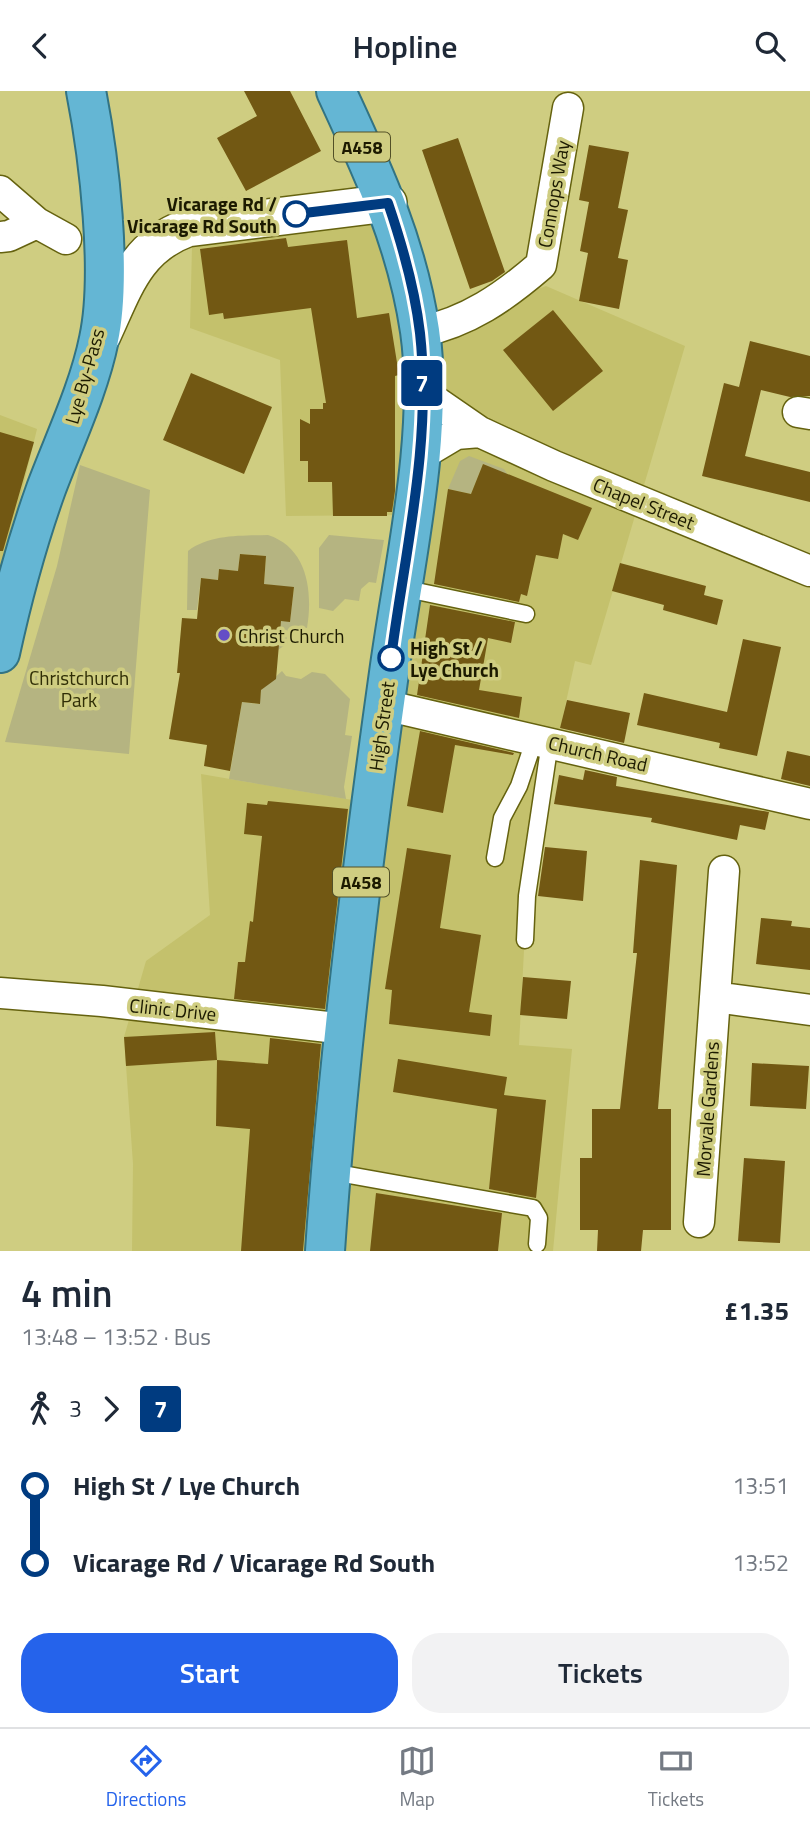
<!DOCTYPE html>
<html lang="en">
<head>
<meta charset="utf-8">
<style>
	body { margin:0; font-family:"Titillium Web",sans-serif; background:#f2f2f3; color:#1f2937; height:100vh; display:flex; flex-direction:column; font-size:26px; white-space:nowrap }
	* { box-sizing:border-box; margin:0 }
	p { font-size:23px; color:#747a83 }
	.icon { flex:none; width:38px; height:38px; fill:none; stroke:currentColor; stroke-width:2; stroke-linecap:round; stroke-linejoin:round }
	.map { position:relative; height:1160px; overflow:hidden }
	.drawer { display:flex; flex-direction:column; background:#fff; flex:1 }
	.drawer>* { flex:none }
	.badge { padding:0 14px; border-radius:5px; font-size:24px; line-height:46px }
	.map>.badge { position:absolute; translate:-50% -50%; box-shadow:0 0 0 4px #fff }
	.legs { display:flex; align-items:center; gap:10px; height:77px; padding:0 21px; font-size:23px }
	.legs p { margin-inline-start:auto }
	.overview { display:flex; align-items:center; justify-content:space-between; height:119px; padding:0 21px }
	h1 { font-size:38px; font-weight:600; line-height:52px }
	.primary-button { display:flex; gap:14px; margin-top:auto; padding:14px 21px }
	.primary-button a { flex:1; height:80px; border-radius:28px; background:#2563eb; color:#fff; font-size:28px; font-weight:600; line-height:80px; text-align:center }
	.primary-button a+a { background:#f2f2f3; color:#1f2937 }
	ul { padding:0 21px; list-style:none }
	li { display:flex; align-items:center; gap:24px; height:77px; font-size:26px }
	li i { display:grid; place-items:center; width:10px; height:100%; margin:0 9px; background:currentColor }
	li i::after { content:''; width:18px; height:18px; margin:-9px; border:5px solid; border-radius:50%; background:#fff }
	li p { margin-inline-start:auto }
	li:first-child i { background:linear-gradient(#0000 50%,currentColor 0) }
	li:last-child i { background:linear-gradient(currentColor 50%,#0000 0) }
	header { display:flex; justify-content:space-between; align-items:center; height:91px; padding:0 21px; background:#fff; font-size:32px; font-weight:600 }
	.menu { display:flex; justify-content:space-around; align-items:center; height:98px; border-top:2px solid #e0e1e3; background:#fff; font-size:19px; color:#747a83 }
	.menu a { display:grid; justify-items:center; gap:4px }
	.menu .active { color:#2563eb }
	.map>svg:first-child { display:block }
	.built { fill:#c4c16c }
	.green { fill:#b5b481 }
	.building { fill:#725813 }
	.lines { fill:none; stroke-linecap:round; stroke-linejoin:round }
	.service-casing { stroke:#65620f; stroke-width:19 }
	.minor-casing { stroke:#65620f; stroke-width:33 }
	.tertiary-casing { stroke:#65620f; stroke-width:40 }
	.trunk-casing { stroke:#327383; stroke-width:42 }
	.service { stroke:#fff; stroke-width:16 }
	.minor { stroke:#fff; stroke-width:30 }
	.tertiary { stroke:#fff; stroke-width:37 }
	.trunk { stroke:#64b6d4; stroke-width:38 }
	.line-1-casing { stroke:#fff; stroke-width:16 }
	.line-1 { stroke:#003b80; stroke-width:10 }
	.stop-1-dot { fill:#fff; stroke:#003b80; stroke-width:3.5 }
	.poi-dot { fill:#644dc6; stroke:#cfcd81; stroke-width:2.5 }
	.labels { text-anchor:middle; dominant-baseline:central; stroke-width:7; stroke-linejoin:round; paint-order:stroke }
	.shield { fill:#cfcd81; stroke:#525027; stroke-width:2 }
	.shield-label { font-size:18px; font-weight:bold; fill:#1c1a00 }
	.street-label { font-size:19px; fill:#1c1a00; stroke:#cfcd81 }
	.stop-label { font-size:19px; font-weight:bold; fill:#1c1a00; stroke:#cfcd81; text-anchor:end }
	.poi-label { font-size:19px; fill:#1c1a00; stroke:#cfcd81; text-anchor:start }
	.park-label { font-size:19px; fill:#302e06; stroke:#cfcd81 }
</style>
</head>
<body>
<header><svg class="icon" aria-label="back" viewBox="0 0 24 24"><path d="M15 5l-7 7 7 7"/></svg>Hopline<svg class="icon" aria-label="search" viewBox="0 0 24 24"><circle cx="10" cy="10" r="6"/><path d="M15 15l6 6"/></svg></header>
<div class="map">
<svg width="810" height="1160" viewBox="0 0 810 1160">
	<rect width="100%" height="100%" fill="#cfcd81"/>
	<path class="built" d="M388,112L420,241L546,195L685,255L591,574L575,570L528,784L519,954L572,958L553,1160H132L133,1073L124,946L146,870L210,824L201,683L370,712L398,424L286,425L280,269L190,237L192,156L333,119Z
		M0,324L37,338L0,490Z"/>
	<path class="green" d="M469,365L504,378L508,384L483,373L471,403L448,398L460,370Z
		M80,374L150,399L129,663L5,651L57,475Z
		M268,444C308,457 313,501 307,537L294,535L292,549L278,559L268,529L290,530L294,497L264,493L266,465L240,463L238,480L219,478L218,489L201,487L197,519H187L188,460C210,443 241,445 268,444Z
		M329,444L384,449L376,492L369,491L361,498L359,510L345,508L333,520L319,517V457Z
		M282,580L286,585L301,588L312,581L325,583L350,608L345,644L352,645L344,696L346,708L229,688L242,611L259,613L261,599Z"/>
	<path class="building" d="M244,0H290L321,60L246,100L217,47L257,25Z
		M458,47L505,181L492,190L470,198L422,59Z
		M589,54L629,61L618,117L628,119L618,167L628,169L619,218L579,210L588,162L580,160L589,111L579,109Z
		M286,147L288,156L347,149L357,227L389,222L399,284L395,285V400L392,421H387V425H333L332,391H308V370H300V328L310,333V318H323V312H326L311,217L224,228L223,222L209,224L200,158Z
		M553,219L603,280L553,320L503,259Z
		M750,250L810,265V305L790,306L761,299L745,365L810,381V411L702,385L724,292L739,296Z
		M191,282L272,316L244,383L163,349Z
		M0,341L34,351L3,460H0Z
		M483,373L592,417L578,449L563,443L558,468L536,464L527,505L521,503L519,511L434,493L448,398L471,403Z
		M240,463L266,465L264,493L294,496L290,531L281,530L276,588L261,599L260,613L242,611L230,680L204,675L207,654L169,648L180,582H177L182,527L197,528L201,487L218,489L219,478L238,480Z
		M620,472L706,495L704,504L723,509L717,534L663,519L664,514L612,500Z
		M430,514L515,531L511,552L488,547L479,599L522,606L519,627L417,604Z
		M743,548L781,556L757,665L719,657L720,652L637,634L644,602L727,621Z
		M567,609L630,622L624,652L560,637Z
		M420,640L514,662L513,664L455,654L443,722L407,715Z
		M787,660L810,665V695L781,688Z
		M585,679L617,686L616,695L769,721L765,739L740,734L737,749L651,731L652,727L554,713L559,684L583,689Z
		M268,710L348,718L325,918L234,908L238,871H245L250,830L253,831L262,745L244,743L247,712L267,714Z
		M545,756L587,760L583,810L538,805Z
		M407,757L451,764L440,837L481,844L469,921L492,924L490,945L389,933L392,899L385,898Z
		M640,769L677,774L658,1018H671V1139H643L641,1160H597L598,1139H580V1067H592V1018H620L637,862H633Z
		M761,827L792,830L791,835L810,837V879L756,873Z
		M523,886L571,890L567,928L520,924Z
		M215,941L217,969L126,975L124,946Z
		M270,947L321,953L303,1160H241L250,1038L216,1035L217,969L268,973Z
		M398,968L507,986L504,1004L546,1009L536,1107L489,1098L497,1018L393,1001Z
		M752,972L809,975L806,1018L750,1015Z
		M744,1067L785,1070L780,1152L738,1150Z
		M376,1102L502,1122L498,1160H370Z"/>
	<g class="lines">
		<g class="service-casing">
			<path id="service" d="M402,497L526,523
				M495,767L502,727L519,695L535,647
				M525,849L527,805L550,651
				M332,1081L533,1117L539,1127L537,1153"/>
		</g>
		<g class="minor-casing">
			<path id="minor" d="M0,100L37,132L66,148
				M0,146L9,145L37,132
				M420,241C468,231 504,206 541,174L568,17
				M422,301L480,341L554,375L810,480
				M798,321L810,323
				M419,365L456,343L480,341
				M384,614L810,713
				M0,902L102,910L345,938
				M715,906L810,919
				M699,1131L724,780"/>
		</g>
		<g class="tertiary-casing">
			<path id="tertiary" d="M102,244C124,197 135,156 187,137L388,112"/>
		</g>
		<g class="trunk-casing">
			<path id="trunk" d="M0,562C12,507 27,451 46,398C64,350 89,298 99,248C113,183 99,66 86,0
				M325,1160C338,967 362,774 389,582C403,477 435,344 420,240C407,152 373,80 336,0"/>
		</g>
		<use href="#service" class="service"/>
		<use href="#minor" class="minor"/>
		<use href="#tertiary" class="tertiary"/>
		<use href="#trunk" class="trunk"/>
	</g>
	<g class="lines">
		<g class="line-1-casing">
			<path id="line-1" d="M296,123L388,112C402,153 415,199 420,242C432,351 405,460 391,567"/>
		</g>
		<use href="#line-1" class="line-1"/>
	</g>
	<g class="stop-1-dot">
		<circle cx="296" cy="123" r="12"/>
		<circle cx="391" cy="567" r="12"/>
	</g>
	<circle class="poi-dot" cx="224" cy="544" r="7"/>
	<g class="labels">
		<g class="shield">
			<rect x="334" y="41.5" width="56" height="29" rx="5"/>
			<rect x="333" y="776.5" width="56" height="29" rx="5"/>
		</g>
		<g class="shield-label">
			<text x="362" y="56">A458</text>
			<text x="361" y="791">A458</text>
		</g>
		<g class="street-label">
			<text transform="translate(553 103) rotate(-80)">Connops Way</text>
			<text transform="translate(84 285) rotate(-74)">Lye By-Pass</text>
			<text transform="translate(644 412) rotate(22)">Chapel Street</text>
			<text transform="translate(381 635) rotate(-82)">High Street</text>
			<text transform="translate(598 662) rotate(13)">Church Road</text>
			<text transform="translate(173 918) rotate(6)">Clinic Drive</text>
			<text transform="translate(707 1018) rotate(-86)">Morvale Gardens</text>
		</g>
		<g class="stop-label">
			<text x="277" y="112">Vicarage Rd /<tspan x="277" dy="22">Vicarage Rd South</tspan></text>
			<text x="410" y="556" text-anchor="start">High St /<tspan x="410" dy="22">Lye Church</tspan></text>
		</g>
		<g class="poi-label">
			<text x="238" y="544">Christ Church</text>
		</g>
		<g class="park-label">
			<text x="79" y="586">Christchurch<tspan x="79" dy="22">Park</tspan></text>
		</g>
	</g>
</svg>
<b class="badge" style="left:422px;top:292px;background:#003b80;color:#fff">7</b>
</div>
<section class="drawer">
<div class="overview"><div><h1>4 min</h1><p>13:48 – 13:52 · Bus</p></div><b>£1.35</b></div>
<div class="legs"><svg class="icon" aria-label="walk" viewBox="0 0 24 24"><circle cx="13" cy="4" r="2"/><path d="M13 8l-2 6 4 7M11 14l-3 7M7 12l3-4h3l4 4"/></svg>3<svg class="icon" aria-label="forward" viewBox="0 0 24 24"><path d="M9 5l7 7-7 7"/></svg><b class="badge" style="background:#003b80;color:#fff">7</b></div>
<ul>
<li><i style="color:#003b80"></i><b>High St / Lye Church</b><p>13:51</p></li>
<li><i style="color:#003b80"></i><b>Vicarage Rd / Vicarage Rd South</b><p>13:52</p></li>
</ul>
<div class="primary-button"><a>Start</a><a>Tickets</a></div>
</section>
<nav class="menu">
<a class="active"><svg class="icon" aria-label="directions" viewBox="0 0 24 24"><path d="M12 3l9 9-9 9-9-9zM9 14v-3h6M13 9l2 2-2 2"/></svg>Directions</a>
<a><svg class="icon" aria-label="map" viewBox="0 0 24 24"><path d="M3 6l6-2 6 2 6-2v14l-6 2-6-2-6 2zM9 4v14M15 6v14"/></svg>Map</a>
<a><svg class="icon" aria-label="tickets" viewBox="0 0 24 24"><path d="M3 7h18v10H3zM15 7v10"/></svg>Tickets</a>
</nav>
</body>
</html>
